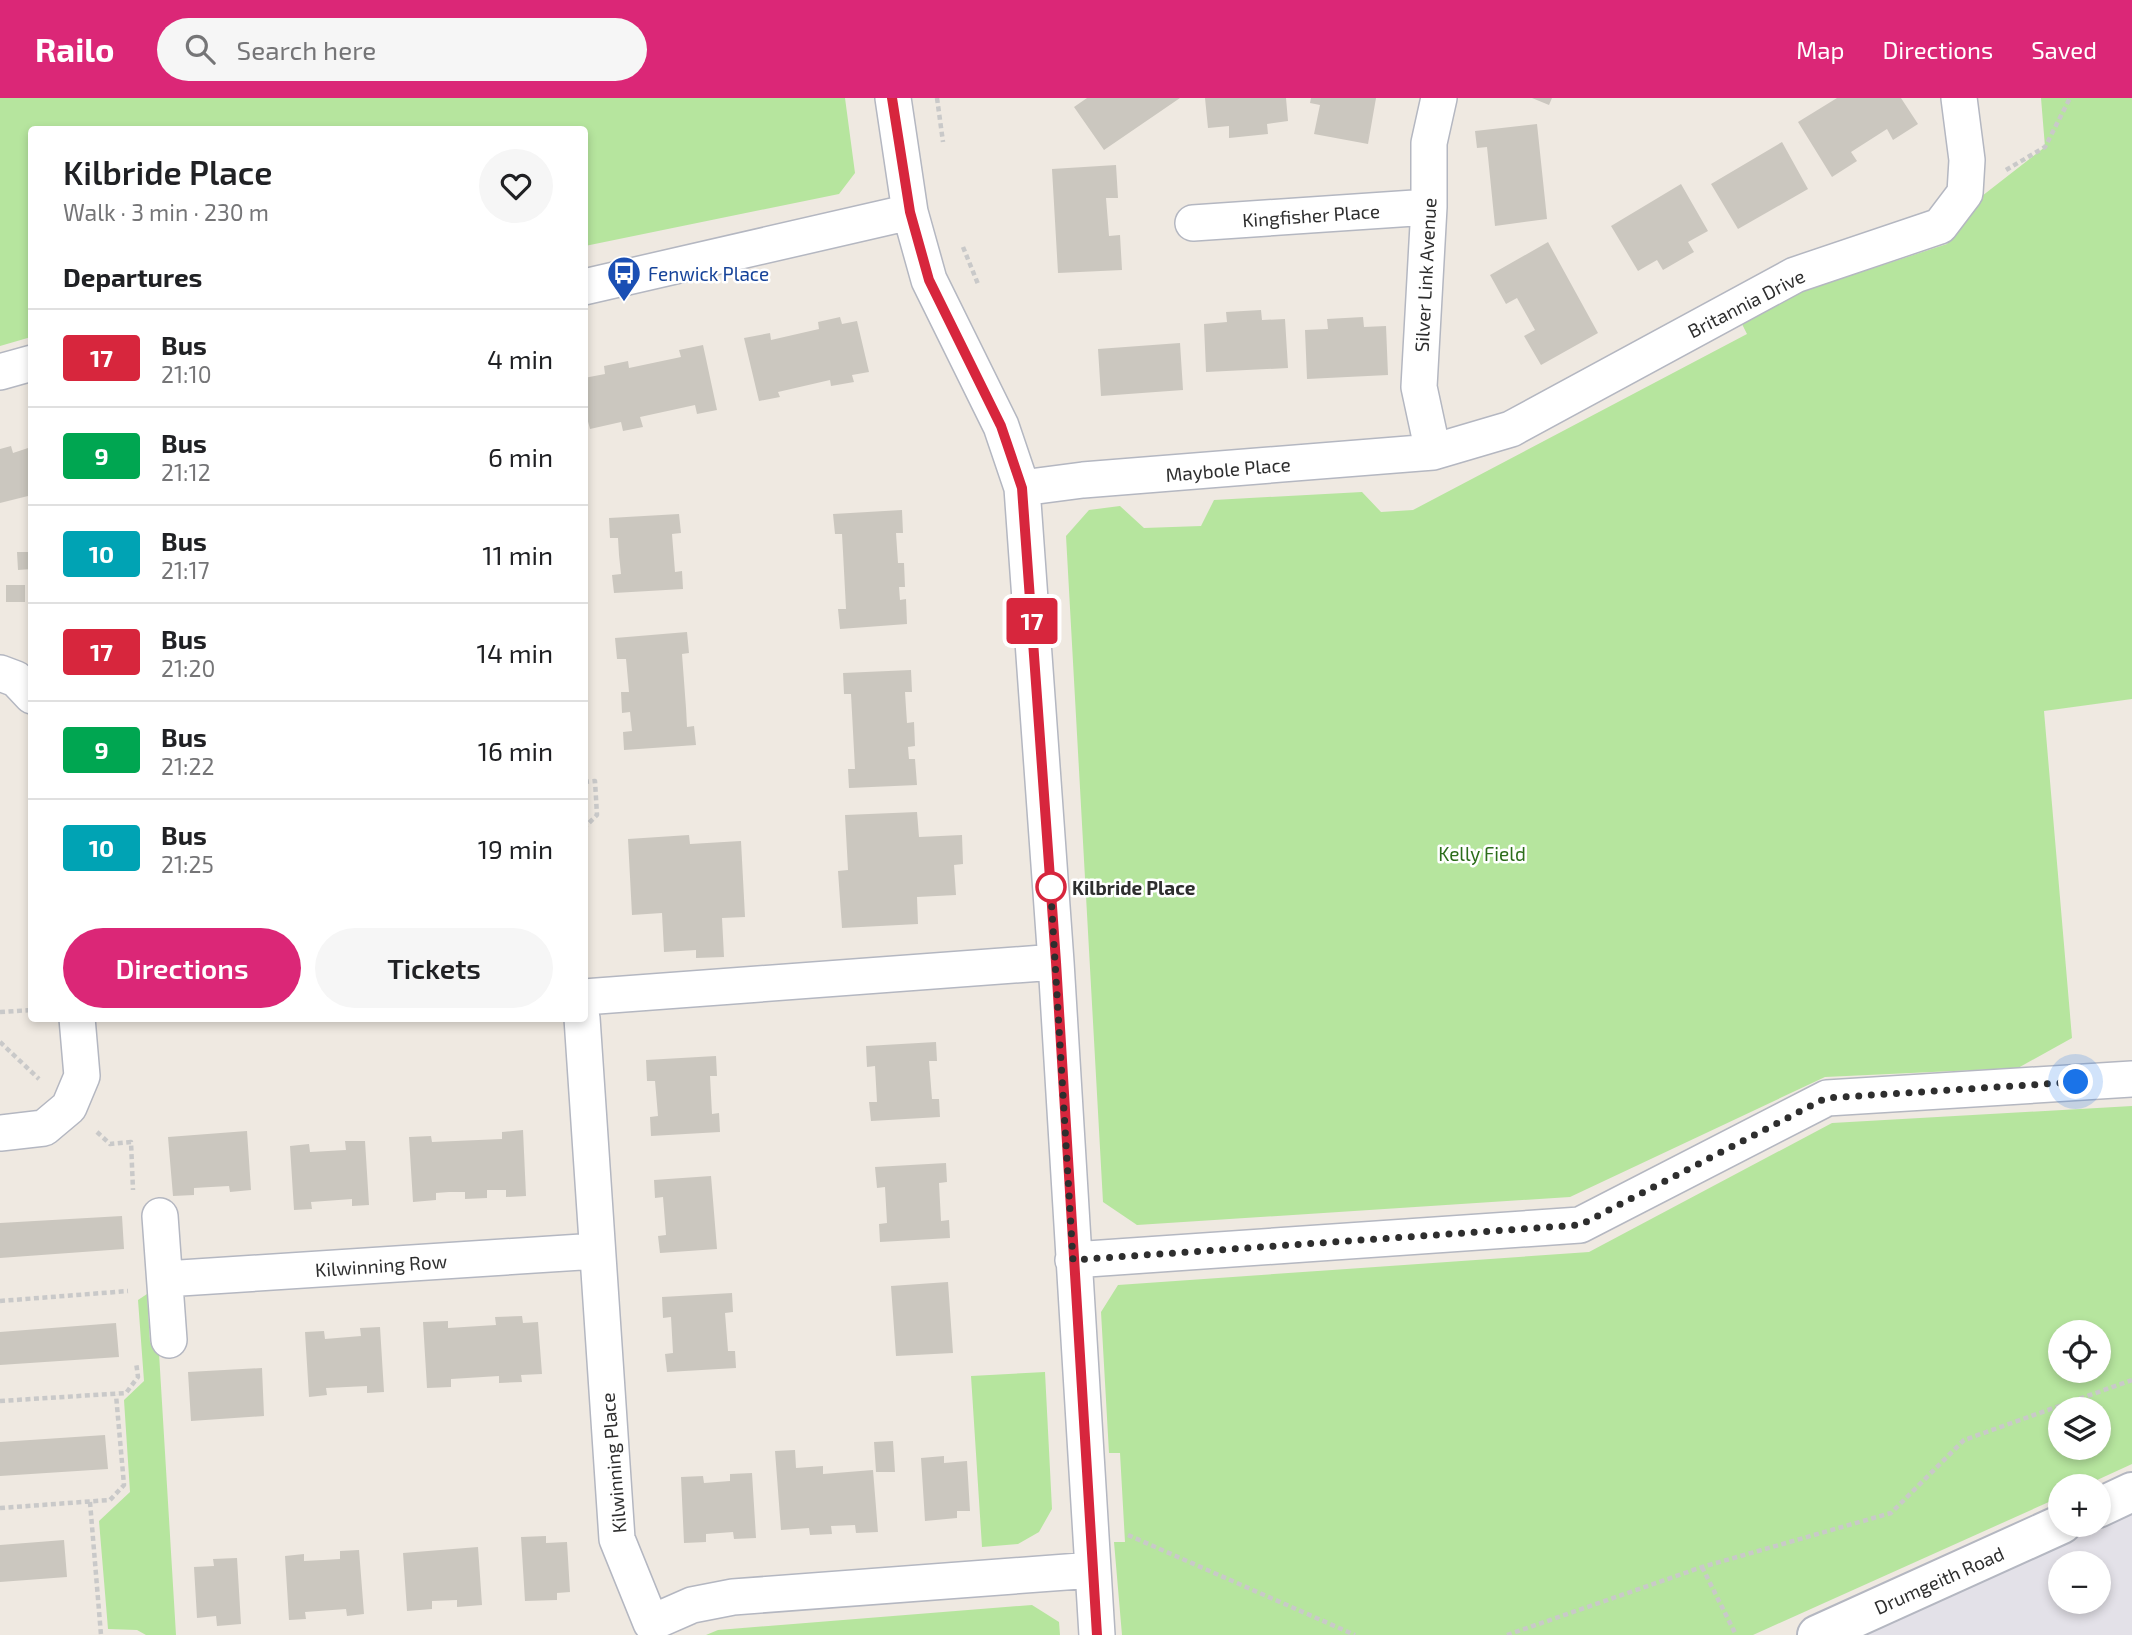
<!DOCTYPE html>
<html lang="en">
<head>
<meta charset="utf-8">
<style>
	body { margin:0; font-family:"Exo 2",sans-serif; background:#f6f6f6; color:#202124; height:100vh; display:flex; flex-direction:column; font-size:26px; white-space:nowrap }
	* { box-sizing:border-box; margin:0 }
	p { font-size:23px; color:#757577 }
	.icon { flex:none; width:38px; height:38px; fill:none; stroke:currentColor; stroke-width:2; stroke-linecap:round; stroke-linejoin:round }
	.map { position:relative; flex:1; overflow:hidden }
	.panel { position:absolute; left:28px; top:28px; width:560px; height:896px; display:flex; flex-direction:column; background:#fff; border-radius:7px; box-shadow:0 4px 10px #0003 }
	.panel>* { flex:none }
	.badge { padding:0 14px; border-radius:5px; font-size:24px; line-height:46px }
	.fabs { position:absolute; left:2048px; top:1222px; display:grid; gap:14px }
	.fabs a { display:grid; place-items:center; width:63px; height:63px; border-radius:50%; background:#fff; box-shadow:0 4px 10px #0003; font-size:35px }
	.you { position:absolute; width:35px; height:35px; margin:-18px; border:5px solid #fff; border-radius:50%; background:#1a73e8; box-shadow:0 0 0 10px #1a73e833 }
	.map>.badge { position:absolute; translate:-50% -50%; box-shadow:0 0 0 4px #fff }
	h2 { padding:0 35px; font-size:26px; line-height:63px }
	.round { display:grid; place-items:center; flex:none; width:74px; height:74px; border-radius:37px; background:#f6f6f6 }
	.head { display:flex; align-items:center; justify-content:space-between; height:119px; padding:0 35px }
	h1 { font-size:33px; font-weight:600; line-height:52px }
	.action { display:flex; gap:14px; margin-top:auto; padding:14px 35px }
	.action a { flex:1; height:80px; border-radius:42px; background:#db2777; color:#fff; font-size:28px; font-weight:600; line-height:80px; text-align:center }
	.action a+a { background:#f6f6f6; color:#202124 }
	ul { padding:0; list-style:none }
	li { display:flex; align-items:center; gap:21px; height:98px; padding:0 35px; border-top:2px solid #e0e0e0 }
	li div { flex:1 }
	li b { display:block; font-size:26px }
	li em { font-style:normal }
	li .badge { min-width:77px; font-weight:700; text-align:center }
	header { display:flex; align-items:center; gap:42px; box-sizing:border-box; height:98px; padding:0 35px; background:#db2777; color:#fff }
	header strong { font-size:33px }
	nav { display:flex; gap:38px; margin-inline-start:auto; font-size:24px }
	.search { width:490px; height:63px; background:#f6f6f6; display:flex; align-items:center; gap:18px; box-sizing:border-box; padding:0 24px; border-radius:38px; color:#757577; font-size:26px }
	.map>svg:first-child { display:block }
	.industrial { fill:#e3e1e8; fill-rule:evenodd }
	.green { fill:#b6e59e; fill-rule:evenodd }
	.building { fill:#cbc7bf }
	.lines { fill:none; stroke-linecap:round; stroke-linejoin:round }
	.minor-casing { stroke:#b4b7c1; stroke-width:38 }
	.secondary-casing { stroke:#b4b7c1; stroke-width:42 }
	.path { stroke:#c9c9c9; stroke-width:4.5; stroke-dasharray:5 3.5; stroke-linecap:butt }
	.minor { stroke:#fff; stroke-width:35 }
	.secondary { stroke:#fff; stroke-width:38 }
	.line-casing { stroke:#fff; stroke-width:16 }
	.line { stroke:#d7263d; stroke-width:10 }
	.walk { stroke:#2e2e2e; stroke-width:7; stroke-dasharray:0 12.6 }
	.stop-dot { fill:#fff; stroke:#d7263d; stroke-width:3.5 }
	.labels { text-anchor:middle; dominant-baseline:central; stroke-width:5; stroke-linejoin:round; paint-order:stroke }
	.street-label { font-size:19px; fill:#2e2e2e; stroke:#fff }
	.transit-label { font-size:19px; fill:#164399; stroke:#fff; text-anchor:start }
	.park-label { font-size:19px; fill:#2c6e1b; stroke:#fff }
	.stop-label { font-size:19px; font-weight:bold; fill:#2e2e2e; stroke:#fff; text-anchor:start }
</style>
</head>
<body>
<header>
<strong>Railo</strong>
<div class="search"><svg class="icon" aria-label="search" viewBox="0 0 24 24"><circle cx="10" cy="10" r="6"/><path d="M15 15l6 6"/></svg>Search here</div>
<nav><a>Map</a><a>Directions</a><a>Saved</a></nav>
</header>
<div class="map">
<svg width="2132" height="1537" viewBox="0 0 2132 1537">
	<rect width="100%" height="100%" fill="#efe9e1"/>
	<path class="industrial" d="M2132,1394V1537H1817L2062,1426H2098ZM2060,1465H2098V1503H2060Z"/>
	<path class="green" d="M0,0H845L855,75L839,96L585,148L584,32H32L31,239L0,248Z
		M2041,0H2132V601L2044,613L2072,940L2018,970L1825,979L1570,1099L1137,1127L1103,1104L1066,438L1089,412L1120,408L1144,430L1201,428L1214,402L1362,394L1381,414L1413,412L1747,236L1741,224L1803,193L1947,146L1982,98L2045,49Z
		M2132,1008V1366L2084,1388H2060V1399L1753,1537H1122L1114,1444H1125L1120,1355H1109L1101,1214L1118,1187L1589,1154L1832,1025ZM2060,1234H2098V1272H2060ZM2060,1311H2098V1349H2060Z
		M147,1196L150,1244L159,1255L176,1537H146L137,1532L108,1531L99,1423L130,1394L124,1302L144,1283L138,1202Z
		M1045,1274L1052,1411L1039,1434L1018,1446L982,1449L971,1278Z
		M1032,1507L1059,1524L1060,1537H706L718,1532Z"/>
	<path class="building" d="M1087,0H1180L1104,52L1074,9Z
		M1205,0H1286L1288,23L1267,26L1268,36L1229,40V28L1208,30Z
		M1311,0H1376L1368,46L1314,36L1320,7L1310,5Z
		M1532,0H1552L1549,7Z
		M1837,0H1901L1918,26L1893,42L1887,31L1851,54L1857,63L1832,79L1798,24Z
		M1537,26L1547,121L1495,128L1487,49L1477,50L1475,33Z
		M1782,44L1808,91L1738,131L1711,86Z
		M1116,67L1118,100H1106L1109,138L1120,137L1122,172L1058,175L1052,71Z
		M1681,86L1708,133L1688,144L1694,154L1663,172L1657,162L1638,173L1611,128Z
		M1548,144L1598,235L1541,267L1524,238L1535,232L1517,200L1506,206L1490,177Z
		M1261,212L1262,222L1285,221L1288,270L1206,274L1204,226L1227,224L1226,214Z
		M840,219L842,226L857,223L869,274L852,277L854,284L831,288L830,282L778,294L780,299L759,303L744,240L770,235L771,242L819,231L818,224Z
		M1363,219L1364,229L1386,228L1388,277L1307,281L1305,232L1328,231L1327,221Z
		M1180,245L1183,292L1101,298L1098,251Z
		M703,247L717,312L697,316L695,307L640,319L643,329L623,333L621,324L590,331L584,308V280L605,276L604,268L628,263L629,270L681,259L679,252Z
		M11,348L13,355L31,349L32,397L0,405V351Z
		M902,412L903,435H896L898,465H904L905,489H899L900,502L906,501L907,526L840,531L838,511H846L843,454L842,436H835L833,416Z
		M679,416L681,435L672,436L675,474L682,473L683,491L614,495L612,477L621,476L619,457L618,440H610L609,420Z
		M17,454H32V471L18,472Z
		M6,487H25V504H6Z
		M687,534L689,555L682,556L686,610L687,629L694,628L696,647L624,652L623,634L632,633L630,614L622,615L621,594H629L626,561H617L615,540Z
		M911,572L912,594H905L906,610L907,625L914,624L915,648L908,649L909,661H915L917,687L849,690L848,671H855L851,596H844L843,575Z
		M917,714L919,739L962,737L963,766L954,767L956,797L917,799L918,826L842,830L838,773L848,772L845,717Z
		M689,737L690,746L741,743L745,819L722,820L724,859L696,860V852L664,854L662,815L632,817L628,741Z
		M936,944L937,963H929L932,1001H939L940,1019L871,1023L869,1004H877L875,968L867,969L866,948Z
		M716,958L717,978H710L712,1016L719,1015L720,1034L651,1038L650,1019L658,1018L655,983H647L646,962Z
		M523,1032L526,1098L506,1099V1092H487V1100L465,1101V1094H449L436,1095V1102L413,1104L409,1039L431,1038L432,1044L502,1041V1034Z
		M247,1033L251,1092L230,1094L229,1088L211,1089L194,1090V1097L173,1098L168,1039Z
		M345,1043H365L369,1107L352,1108V1101L311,1104L312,1111L294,1112L290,1048L309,1046L310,1054L346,1052Z
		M946,1065L947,1084L939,1085L941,1123L949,1122L950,1140L880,1144L879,1126L887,1125L885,1089L877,1090L875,1069Z
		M711,1078L717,1151L660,1155L658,1138L666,1137L663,1099L655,1100L654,1082Z
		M122,1118L124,1151L0,1160V1125Z
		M948,1184L953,1255L896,1258L891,1188Z
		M732,1195L733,1214L725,1215L728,1253H735L736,1270L667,1274L665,1256L673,1255L671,1219L663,1220L662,1199Z
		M522,1218L523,1225L538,1224L542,1276L521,1277L522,1284L499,1285V1278L451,1281V1289L427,1290L423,1224L448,1223V1230L496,1227L495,1219Z
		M116,1225L119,1259L0,1267V1234Z
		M380,1229L384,1294L367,1295V1288L326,1290L327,1297L309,1299L305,1234L324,1233L325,1241L361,1238L360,1230Z
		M262,1270L264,1318L191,1323L188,1274Z
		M105,1337L108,1371L0,1378V1344Z
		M893,1343L895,1374H876L874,1344Z
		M795,1352L796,1370L823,1368V1376L873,1372L878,1434L856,1435L855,1427L831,1428L832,1436L810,1437L809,1430L781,1432L775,1353Z
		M944,1358V1365L967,1363L970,1413H957V1420L925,1423L921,1360Z
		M752,1375L756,1440L734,1441L733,1434L706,1436V1444L684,1445L681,1379L703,1378L704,1385L730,1383V1376Z
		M546,1438V1445L567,1444L570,1494L557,1495V1502L525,1503L521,1439Z
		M64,1442L67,1479L0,1484V1447Z
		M478,1449L482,1507L457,1509V1502L432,1503V1511L407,1513L403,1455Z
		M359,1452L364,1516L347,1518L346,1511L305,1514L306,1521L289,1522L285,1458L304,1456V1463L323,1462L340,1461V1453Z
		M237,1460L241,1526L217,1528L216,1518L197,1520L194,1469L214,1468L213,1461Z"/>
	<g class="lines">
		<g class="minor-casing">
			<path id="minor" d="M893,0L910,114L929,182L1001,328L1022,390L1056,864L1097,1537
				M1193,125L1429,109
				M584,189L910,114
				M0,274L32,265
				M1433,354L1419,289L1429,109V45L1439,0
				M1022,390L1083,382L1433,354L1511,331L1795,177L1940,128L1965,95L1967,62L1959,0
				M0,575L16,581L32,598
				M584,899L1056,864
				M582,920L617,1441L651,1525L692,1507L733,1499L1093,1472
				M0,1035L44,1030L69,1009L82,978L77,920
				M160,1118L169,1242
				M1073,1162L1580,1127L1827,1000L2132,981
				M165,1181L597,1153"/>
		</g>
		<g class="secondary-casing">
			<path id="secondary" d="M2098,1410L2132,1394
				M1817,1537L2062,1426"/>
		</g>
		<path class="path" d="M937,0L943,44
			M2006,72L2045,49L2070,0
			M963,149L978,186
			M584,684L595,683L597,717L584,730
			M0,914L32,912
			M0,944L39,981
			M97,1034L110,1046L131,1044L133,1092
			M0,1203L128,1193
			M0,1303L126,1295L138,1279L136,1264
			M90,1404L101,1537
			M0,1410L110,1402L124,1387L116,1297
			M1128,1437L1355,1537
			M1702,1469L1736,1537
			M1507,1537L1702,1469L1891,1415L1964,1342L2132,1282"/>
		<use href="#minor" class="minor"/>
		<use href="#secondary" class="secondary"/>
	</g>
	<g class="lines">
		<g class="line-casing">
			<path id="line" d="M892,0L910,114L929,182L1001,328L1022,390L1056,864L1097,1537"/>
		</g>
		<use href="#line" class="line"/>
		<path class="walk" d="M1051,789L1050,780L1073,1162L1580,1127L1826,1000L2076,984"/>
	</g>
	<defs>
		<g id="bus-pin" transform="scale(1.75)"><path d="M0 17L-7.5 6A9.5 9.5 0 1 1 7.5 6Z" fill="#1a4fb4" stroke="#fff"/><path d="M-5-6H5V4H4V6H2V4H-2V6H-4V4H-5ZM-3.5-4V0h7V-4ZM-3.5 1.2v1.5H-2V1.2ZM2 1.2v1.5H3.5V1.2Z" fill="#fff"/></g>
	</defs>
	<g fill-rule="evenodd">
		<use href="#bus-pin" x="624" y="175"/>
	</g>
	<circle class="stop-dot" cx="1051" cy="789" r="14"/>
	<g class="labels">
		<g class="street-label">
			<text transform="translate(1311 117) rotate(-4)">Kingfisher Place</text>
			<text transform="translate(1425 177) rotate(-87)">Silver Link Avenue</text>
			<text transform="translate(1746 205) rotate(-27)">Britannia Drive</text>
			<text transform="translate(1228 371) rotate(-5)">Maybole Place</text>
			<text transform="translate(381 1167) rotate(-4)">Kilwinning Row</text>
			<text transform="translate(613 1365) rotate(-95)">Kilwinning Place</text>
			<text transform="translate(1939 1482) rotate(-24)">Drumgeith Road</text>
		</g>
		<g class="transit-label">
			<text x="648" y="175">Fenwick Place</text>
		</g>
		<g class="park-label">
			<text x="1482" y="755">Kelly Field</text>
		</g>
		<g class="stop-label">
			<text x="1072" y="789">Kilbride Place</text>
		</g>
	</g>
</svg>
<div class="fabs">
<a><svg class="icon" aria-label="locate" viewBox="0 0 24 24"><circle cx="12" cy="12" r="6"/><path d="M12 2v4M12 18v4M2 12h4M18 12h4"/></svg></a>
<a><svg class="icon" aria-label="layers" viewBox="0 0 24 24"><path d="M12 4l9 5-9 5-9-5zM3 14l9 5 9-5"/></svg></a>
<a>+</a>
<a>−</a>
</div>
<div class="you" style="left:2076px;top:984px"></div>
<b class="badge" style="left:1032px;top:523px;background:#d7263d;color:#fff">17</b>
<section class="panel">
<div class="head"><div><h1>Kilbride Place</h1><p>Walk · 3 min · 230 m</p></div><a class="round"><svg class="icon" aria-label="heart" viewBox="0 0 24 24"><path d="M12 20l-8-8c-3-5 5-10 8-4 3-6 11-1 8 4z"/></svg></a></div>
<h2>Departures</h2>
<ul>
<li><span class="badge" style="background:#d7263d;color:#fff">17</span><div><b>Bus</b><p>21:10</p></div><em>4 min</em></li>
<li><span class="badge" style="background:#00a651;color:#fff">9</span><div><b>Bus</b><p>21:12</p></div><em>6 min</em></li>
<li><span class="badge" style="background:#00a3b4;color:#fff">10</span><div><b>Bus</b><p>21:17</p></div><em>11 min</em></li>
<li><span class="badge" style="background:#d7263d;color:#fff">17</span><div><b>Bus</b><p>21:20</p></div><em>14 min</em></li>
<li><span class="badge" style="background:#00a651;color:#fff">9</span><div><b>Bus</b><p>21:22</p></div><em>16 min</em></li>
<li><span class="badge" style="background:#00a3b4;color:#fff">10</span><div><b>Bus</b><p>21:25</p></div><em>19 min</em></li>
</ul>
<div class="action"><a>Directions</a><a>Tickets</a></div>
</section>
</div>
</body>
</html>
